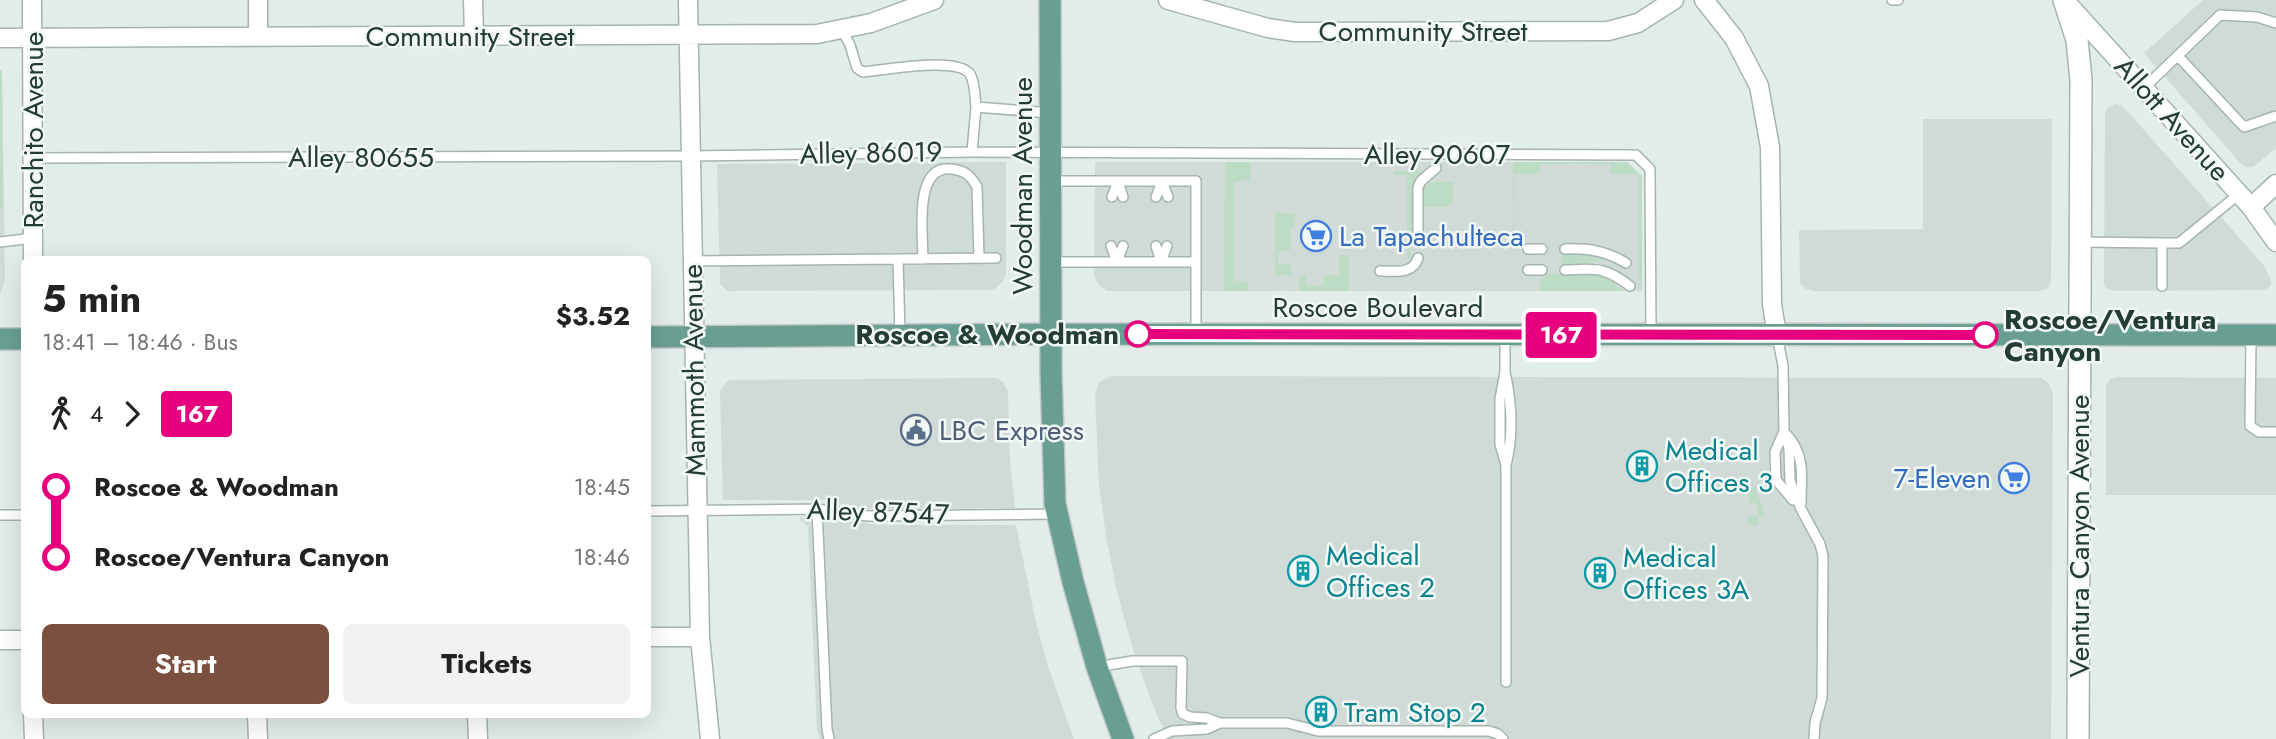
<!DOCTYPE html>
<html lang="en">
<head>
<meta charset="utf-8">
<style>
	body { margin:0; font-family:Jost,sans-serif; background:#f2f2f2; color:#222; height:100vh; display:flex; flex-direction:column; font-size:26px; white-space:nowrap }
	* { box-sizing:border-box; margin:0 }
	p { font-size:23px; color:#767676 }
	.icon { flex:none; width:38px; height:38px; fill:none; stroke:currentColor; stroke-width:2; stroke-linecap:round; stroke-linejoin:round }
	.map { position:relative; flex:1; overflow:hidden }
	.panel { position:absolute; left:21px; top:256px; width:630px; height:462px; display:flex; flex-direction:column; background:#fff; border-radius:10px; box-shadow:0 7px 28px #0002 }
	.panel>* { flex:none }
	.badge { padding:0 14px; border-radius:5px; font-size:24px; line-height:46px }
	.map>.badge { position:absolute; translate:-50% -50%; box-shadow:0 0 0 4px #fff }
	.legs { display:flex; align-items:center; gap:10px; height:77px; padding:0 21px; font-size:23px }
	.legs p { margin-inline-start:auto }
	.headline { display:flex; align-items:center; justify-content:space-between; height:119px; padding:0 21px }
	h1 { font-size:38px; font-weight:700; line-height:52px }
	.action { display:flex; gap:14px; margin-top:auto; padding:14px 21px }
	.action a { flex:1; height:80px; border-radius:10px; background:#7c503e; color:#fff; font-size:28px; font-weight:700; line-height:80px; text-align:center }
	.action a+a { background:#f2f2f2; color:#222 }
	ul { padding:0 21px; list-style:none }
	li { display:flex; align-items:center; gap:24px; height:70px; font-size:26px }
	li i { display:grid; place-items:center; width:10px; height:100%; margin:0 9px; background:currentColor }
	li i::after { content:''; width:18px; height:18px; margin:-9px; border:5px solid; border-radius:50%; background:#fff }
	li p { margin-inline-start:auto }
	li:first-child i { background:linear-gradient(#0000 50%,currentColor 0) }
	li:last-child i { background:linear-gradient(currentColor 50%,#0000 0) }
	.map>svg:first-child { display:block }
	.built { fill:#d0dbd7 }
	.green { fill:#bcdcc6 }
	.lines { fill:none; stroke-linecap:round; stroke-linejoin:round }
	.service-casing { stroke:#a5b4af; stroke-width:12 }
	.minor-casing { stroke:#a5b4af; stroke-width:21 }
	.tertiary-casing { stroke:#a5b4af; stroke-width:24 }
	.primary-casing { stroke:#c1c8c7; stroke-width:24 }
	.service { stroke:#fff; stroke-width:9 }
	.minor { stroke:#fff; stroke-width:18 }
	.tertiary { stroke:#fff; stroke-width:21 }
	.primary { stroke:#699f93; stroke-width:21 }
	.line-1-casing { stroke:#fff; stroke-width:16 }
	.line-1 { stroke:#e6007e; stroke-width:10 }
	.stop-1-dot { fill:#fff; stroke:#e6007e; stroke-width:3.5 }
	.labels { text-anchor:middle; dominant-baseline:central; stroke-width:5; stroke-linejoin:round; paint-order:stroke }
	.street-label { font-size:28px; fill:#233c36; stroke:#f2f8f6 }
	.shop-label { font-size:28px; fill:#366cbe; stroke:#f2f8f6; text-anchor:start }
	.stop-label { font-size:28px; font-weight:bold; fill:#233c36; stroke:#f2f8f6; text-anchor:start }
	.service-label { font-size:28px; fill:#4e5e75; stroke:#f2f8f6; text-anchor:start }
	.culture-label { font-size:28px; fill:#0d838f; stroke:#f2f8f6; text-anchor:start }
</style>
</head>
<body>
<div class="map">
<svg width="2276" height="739" viewBox="0 0 2276 739">
	<rect width="100%" height="100%" fill="#e2ece8"/>
	<path class="built" d="M2203,0H2276V148L2253,167H2246L2242,165L2144,53Z
		M0,70L2,71L5,280L0,294Z
		M2116,104L2122,106L2129,113L2265,267L2271,281V285L2266,290L2114,291L2106,288L2104,283L2105,116L2106,109Z
		M1923,119H2052L2051,281L2048,288L2041,291H1814L1806,289L1800,283L1799,230L1923,229Z
		M1006,162V272L1004,280L994,290L727,291L720,284L717,164Z
		M1095,162H1627L1642,176V291H1107L1099,285L1094,276Z
		M1112,376L2042,378L2048,383L2053,393L2051,739H1169L1156,713L1134,653L1116,588L1106,536L1099,485L1095,395L1099,382Z
		M2117,377L2276,378V495H2106V387L2110,379Z
		M985,378H997L1003,382L1008,391L1010,461L1015,508L868,509L823,500H723L720,392L722,387L729,380Z
		M825,517L879,525H1016L1036,623L1049,669L1074,739H820L817,730L808,527L798,518Z"/>
	<path class="green" d="M0,70L2,71L3,208H0Z
		M1225,162H1251L1250,180L1234,182V281L1247,282L1249,291H1224Z
		M1513,162H1627L1642,176V291L1639,275V174H1611L1610,164H1540V174H1514L1513,286Z
		M1394,171H1426L1417,178L1414,184L1413,240L1411,241V257L1413,258L1407,260V175H1394Z
		M1435,182H1453V201L1447,207H1421L1423,189L1429,184Z
		M1275,213H1295V227L1291,228V250L1278,251V264H1291V275H1275Z
		M1561,252H1582L1607,260L1580,265H1561Z
		M1339,255H1349V291H1299V275H1306L1307,286H1323L1324,275H1339Z
		M1592,273L1609,277L1622,291H1539L1540,281L1547,274Z
		M1749,487H1756C1756,498 1765,506 1764,516L1758,517V526H1748V517L1757,516V503H1749Z"/>
	<g class="lines">
		<g class="service-casing">
			<path id="service" d="M1892,0H1898
				M842,30L850,45L857,68L863,72C885,70 957,56 970,74C975,82 975,97 976,107L1051,113
				M2178,56L2244,127L2276,116
				M2144,88L2220,15L2257,17L2276,23
				M972,152L976,107
				M33,158L690,156L972,152L1636,155L1650,169L1651,335
				M1051,181H1196V334
				M1112,197L1118,181L1123,197
				M1156,197L1162,181L1168,197
				M1418,240V187L1421,181L1436,168
				M0,242L33,238
				M2080,242L2162,243V286
				M2162,243H2179L2239,194
				M1111,246L1117,262L1123,246
				M1156,246L1161,262L1167,246
				M1528,249H1542
				M1565,249C1588,248 1606,251 1626,263
				M898,259L996,258
				M923,259C923,235 913,165 951,169C965,170 971,176 977,187L979,258
				M691,261L898,259L900,335
				M1051,262H1196
				M1528,270H1542
				M1565,270C1596,269 1604,266 1630,286
				M1380,271C1394,271 1413,275 1418,258
				M1777,335L1783,366L1784,431L1789,449L1790,481L1801,509L1820,544L1823,556L1822,698L1815,723L1814,739
				M1505,336V372L1500,399V444L1506,465C1514,434 1512,404 1505,372
				M2251,336L2250,426L2259,432H2276
				M1784,431L1775,452L1776,480L1793,500
				M1787,435C1806,457 1801,476 1801,504
				M1506,465V682
				M817,509L827,729L829,739
				M648,511L817,509L868,516L1056,514
				M0,515H24
				M1097,667L1132,661H1182L1181,708L1183,714L1190,717L1207,718L1220,723
				M1154,739L1172,731L1207,729L1220,723H1287L1318,731H1489L1498,734L1503,739"/>
		</g>
		<g class="minor-casing">
			<path id="minor" d="M32,0L33,259
				M258,0V36
				M473,0L474,36
				M688,0L700,637L710,739
				M1168,0L1268,28L1295,32L1608,31L1638,23L1674,0
				M1704,0L1734,38L1759,86L1770,147L1772,305L1777,335
				M2067,3L2251,207L2276,242
				M0,38L817,34L871,23L934,0
				M2251,207L2276,184
				M648,637H700
				M0,640H24
				M33,714L34,739
				M257,714L258,739
				M477,714L478,739"/>
		</g>
		<g class="tertiary-casing">
			<path id="tertiary" d="M2064,0L2077,40L2081,80L2078,739"/>
		</g>
		<g class="primary-casing">
			<path id="primary" d="M1050,0L1051,372L1055,504L1073,582L1097,667L1123,739
				M648,337L1051,334L2276,335
				M0,339H24"/>
		</g>
		<use href="#service" class="service"/>
		<use href="#minor" class="minor"/>
		<use href="#tertiary" class="tertiary"/>
		<use href="#primary" class="primary"/>
	</g>
	<g class="lines">
		<g class="line-1-casing">
			<path id="line-1" d="M1138,334L1985,335"/>
		</g>
		<use href="#line-1" class="line-1"/>
	</g>
	<defs>
		<g id="supermarket-ring" transform="scale(1.575)"><circle r="9.5" fill="#f2f8f6" stroke="#3f7fe0" stroke-width="1.5"/><path d="M-6-5.5h2.5l.6 2H6L4.5 2H-2.5L-4.4-4H-6ZM-1.5 3.2a1.3 1.3 0 1 0 .1 0ZM3 3.2a1.3 1.3 0 1 0 .1 0Z" fill="#3f7fe0"/></g>
		<g id="civic-ring" transform="scale(1.575)"><circle r="9.5" fill="#f2f8f6" stroke="#5c6f8a" stroke-width="1.5"/><path d="M-.6-6.5H3V-4.5H.6V-3L4-1V1h2V6H-6V1h2V-1L-.6-3ZM-1.2 2.5V6h2.4V2.5Z" fill="#5c6f8a"/></g>
		<g id="building-ring" transform="scale(1.575)"><circle r="9.5" fill="#f2f8f6" stroke="#0f9aa8" stroke-width="1.5"/><path d="M-4-6H4V6H1V3H-1V6H-4ZM-2.5-4.3h1.7v1.8h-1.7ZM.8-4.3h1.7v1.8H.8ZM-2.5-1h1.7V.8h-1.7ZM.8-1h1.7V.8H.8Z" fill="#0f9aa8"/></g>
	</defs>
	<g fill-rule="evenodd">
		<use href="#supermarket-ring" x="1316" y="236"/>
		<use href="#civic-ring" x="916" y="430"/>
		<use href="#building-ring" x="1642" y="466"/>
		<use href="#supermarket-ring" x="2014" y="478"/>
		<use href="#building-ring" x="1303" y="571"/>
		<use href="#building-ring" x="1600" y="573"/>
		<use href="#building-ring" x="1321" y="712"/>
	</g>
	<g class="stop-1-dot">
		<circle cx="1138" cy="334" r="12"/>
		<circle cx="1985" cy="335" r="12"/>
	</g>
	<g class="labels">
		<g class="street-label">
			<text x="1423" y="31">Community Street</text>
			<text x="470" y="36">Community Street</text>
			<text transform="translate(2172 119) rotate(48)">Allott Avenue</text>
			<text transform="translate(33 130) rotate(-90)">Ranchito Avenue</text>
			<text transform="translate(871 153) rotate(-1)">Alley 86019</text>
			<text x="1437" y="154">Alley 90607</text>
			<text x="361" y="157">Alley 80655</text>
			<text transform="translate(1022 186) rotate(-90)">Woodman Avenue</text>
			<text x="1378" y="307">Roscoe Boulevard</text>
			<text transform="translate(694 370) rotate(-91)">Mammoth Avenue</text>
			<text transform="translate(878 512) rotate(2)">Alley 87547</text>
			<text transform="translate(2079 536) rotate(-90)">Ventura Canyon Avenue</text>
		</g>
		<g class="shop-label">
			<text x="1339" y="236">La Tapachulteca</text>
			<text x="1991" y="478" text-anchor="end">7-Eleven</text>
		</g>
		<g class="stop-label">
			<text x="2004" y="319">Roscoe/Ventura<tspan x="2004" dy="32">Canyon</tspan></text>
			<text x="1119" y="334" text-anchor="end">Roscoe &amp; Woodman</text>
		</g>
		<g class="service-label">
			<text x="939" y="430">LBC Express</text>
		</g>
		<g class="culture-label">
			<text x="1665" y="450">Medical<tspan x="1665" dy="32">Offices 3</tspan></text>
			<text x="1326" y="555">Medical<tspan x="1326" dy="32">Offices 2</tspan></text>
			<text x="1623" y="557">Medical<tspan x="1623" dy="32">Offices 3A</tspan></text>
			<text x="1344" y="712">Tram Stop 2</text>
		</g>
	</g>
</svg>
<b class="badge" style="left:1561px;top:335px;background:#e6007e;color:#fff">167</b>
<section class="panel">
<div class="headline"><div><h1>5 min</h1><p>18:41 – 18:46 · Bus</p></div><b>$3.52</b></div>
<div class="legs"><svg class="icon" aria-label="walk" viewBox="0 0 24 24"><circle cx="13" cy="4" r="2"/><path d="M13 8l-2 6 4 7M11 14l-3 7M7 12l3-4h3l4 4"/></svg>4<svg class="icon" aria-label="forward" viewBox="0 0 24 24"><path d="M9 5l7 7-7 7"/></svg><b class="badge" style="background:#e6007e;color:#fff">167</b></div>
<ul>
<li><i style="color:#e6007e"></i><b>Roscoe &amp; Woodman</b><p>18:45</p></li>
<li><i style="color:#e6007e"></i><b>Roscoe/Ventura Canyon</b><p>18:46</p></li>
</ul>
<div class="action"><a>Start</a><a>Tickets</a></div>
</section>
</div>
</body>
</html>
